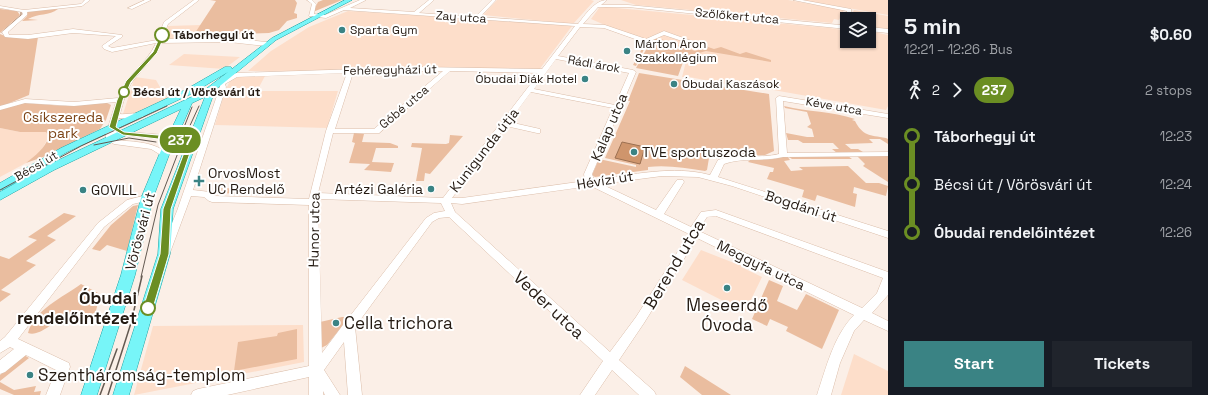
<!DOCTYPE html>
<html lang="en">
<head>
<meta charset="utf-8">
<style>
	body { margin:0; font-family:"Space Grotesk",sans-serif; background:#20242c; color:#f1f3f6; height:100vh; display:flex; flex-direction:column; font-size:15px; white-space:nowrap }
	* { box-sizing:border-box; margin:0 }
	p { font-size:13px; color:#9ea1a6 }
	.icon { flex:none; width:22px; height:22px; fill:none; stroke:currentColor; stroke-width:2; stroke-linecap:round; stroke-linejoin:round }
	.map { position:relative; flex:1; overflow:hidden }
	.details { display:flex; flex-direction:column; background:#171b24; width:320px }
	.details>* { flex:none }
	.badge { padding:0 8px; border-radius:13px; font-size:14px; line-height:26px }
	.buttons { position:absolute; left:840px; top:12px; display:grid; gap:8px }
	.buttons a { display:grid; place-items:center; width:36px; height:36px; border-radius:0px; background:#171b24; box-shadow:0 1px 3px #0004; font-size:20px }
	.map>.badge { position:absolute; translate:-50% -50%; box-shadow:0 0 0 2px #fff }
	.legs { display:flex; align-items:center; gap:6px; height:44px; padding:0 16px; font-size:13px }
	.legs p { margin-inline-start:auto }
	.summary { display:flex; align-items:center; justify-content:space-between; height:68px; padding:0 16px }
	h1 { font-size:22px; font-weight:800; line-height:30px }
	.button { display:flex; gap:8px; margin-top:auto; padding:8px 16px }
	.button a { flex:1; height:46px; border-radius:0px; background:#3a8384; color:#fff; font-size:16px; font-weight:800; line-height:46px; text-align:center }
	.button a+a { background:#20242c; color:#f1f3f6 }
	ul { padding:0 16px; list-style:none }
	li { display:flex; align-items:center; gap:14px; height:48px; font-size:15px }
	li i { display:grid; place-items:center; width:6px; height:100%; margin:0 5px; background:currentColor }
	li i::after { content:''; width:10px; height:10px; margin:-5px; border:3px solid; border-radius:50%; background:#171b24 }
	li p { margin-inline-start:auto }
	li:first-child i { background:linear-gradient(#0000 50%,currentColor 0) }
	li:last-child i { background:linear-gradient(currentColor 50%,#0000 0) }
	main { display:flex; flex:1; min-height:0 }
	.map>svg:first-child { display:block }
	.built { fill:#fddeca }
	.green { fill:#eabd9f }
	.water { fill:#cf956c; stroke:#9c7051 }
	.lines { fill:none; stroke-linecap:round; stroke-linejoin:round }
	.stream { stroke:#9c7051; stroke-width:1 }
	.minor-casing { stroke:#dbbda9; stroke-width:1 }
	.major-casing { stroke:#1fa4a4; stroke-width:1 }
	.minor { fill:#fff; fill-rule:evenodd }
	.major { fill:#77f5f8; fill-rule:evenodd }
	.tram-far1 { stroke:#635951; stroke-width:1 }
	.tram { stroke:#635951; stroke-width:1.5 }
	.line-1 { fill:#6b8e23; stroke:#fff }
	.poi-dot { fill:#3a8384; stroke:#fff; stroke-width:1.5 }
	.stop-1-dot { fill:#fff; stroke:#6b8e23; stroke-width:2 }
	.labels { text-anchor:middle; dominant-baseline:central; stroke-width:4; stroke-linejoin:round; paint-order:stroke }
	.far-street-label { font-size:12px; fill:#241a12; stroke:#fff }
	.far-poi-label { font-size:12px; fill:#241a12; stroke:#fff; text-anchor:start }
	.far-stop-label { font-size:12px; font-weight:bold; fill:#241a12; stroke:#fff; text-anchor:start }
	.park-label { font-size:14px; fill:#7d4518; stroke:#fff }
	.street-label { font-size:14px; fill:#241a12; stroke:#fff }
	.poi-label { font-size:14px; fill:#241a12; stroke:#fff; text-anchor:start }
	.near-street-label { font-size:17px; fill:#241a12; stroke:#fff }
	.near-stop-label { font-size:17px; font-weight:bold; fill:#241a12; stroke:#fff; text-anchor:end }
	.near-poi-label { font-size:17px; fill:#241a12; stroke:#fff; text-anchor:start }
</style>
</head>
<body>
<main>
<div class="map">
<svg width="888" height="395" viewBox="0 0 888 395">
	<rect width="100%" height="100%" fill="#fbefe7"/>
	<path class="built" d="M497,0H591L594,1L573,24L483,15Z
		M621,0H788L844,10L839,20L834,19L832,23L636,5Z
		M801,0H888V15L813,2Z
		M606,7L830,28L847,31V41H869V31L888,35V106L886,110L757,87V90L689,77H682L688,54L646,43L591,19L599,8Z
		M854,10L888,16V29L869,27V19H849Z
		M348,11L443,17L572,26L539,70L248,71L271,51L309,27Z
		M201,25L190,40H165L168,26Z
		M184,54L240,57L224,69L169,65Z
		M266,74L257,91H338L327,128L215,125L225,91L231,79L244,75Z
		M135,77L156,80L160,87L159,91L173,95L170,97L173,98L136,114H123Z
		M0,128L20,132H46L49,136L40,153L26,163L0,177Z
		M701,250L734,263L736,260L742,263L741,267L762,277L745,312L682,280Z
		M303,325L304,362L134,395L153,326Z
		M854,354L888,371V395H841Z"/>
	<path class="green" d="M210,0H295L297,3L294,13L297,14V18L287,21L279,30L269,33L193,36L216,1Z
		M323,0H342L313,12L318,2Z
		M0,9L17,11L20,15L0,33Z
		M52,9H58C49,16 38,13 28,19L38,20L22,21L27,16L28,11Z
		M0,34L10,38L38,37L29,95L0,107Z
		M629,36L649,41L658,38L695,51L708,47L714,49L721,47L740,54L746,52L771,60V62L706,51L692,55L686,54L678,76L636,68L647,48L676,53L645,47L636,66L633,65L645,43Z
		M639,73L769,94L774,151L765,155L709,158L707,170L705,171C685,168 668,165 648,167V170L595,177L592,175L599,159L636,167V165L605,158L630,101H628Z
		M24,103L65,106L107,103L111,105L106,120L100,129L43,157L26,163C36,155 44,149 49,137L46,132H20L0,128V110Z
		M784,106C808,112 832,111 855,119L852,120L855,121C863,136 869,135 886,138L888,139V144L880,139H869L873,143L845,144L851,149H858L863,152L837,153L832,149H839L833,143H803L798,140H788L786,133L807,137H814L812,129L807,127L811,124L807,112L785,108Z
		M354,133L364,134L362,142L390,143L398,146V148H376L372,162L394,163L391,172L364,170L370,164L349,163L355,143L352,142Z
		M450,135L463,136L430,174L425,173L424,181H416L422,148L411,147L412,143L446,144L449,143Z
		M787,156L790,160L784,161L791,171L803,170L799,167L848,166L866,183H879L888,186L886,196L854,187L853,193L857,194L855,207L817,195L815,201L802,197L804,190L767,179L770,172H773L774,168L748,162L750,160L774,159Z
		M848,156L852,159H792L789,157Z
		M857,156H888V182L863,166L865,164Z
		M221,188L276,190L271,195L220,193Z
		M138,205L127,251L107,245L100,251L92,249L111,225L133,206Z
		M64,213L76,216L47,236L56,240L26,261L36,265L1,290L11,294L0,302V256L9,259L37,240L28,237Z
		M769,280L783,286L777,301L797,310L806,294L839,310L822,349L786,331L788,327L770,319L767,326L752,319Z
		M81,284L100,294L95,315L82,325L65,314C55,321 40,337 28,333C34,310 63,297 81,284Z
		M342,317H345L347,320L327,345L321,348L320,322Z
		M297,329V359L234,371L238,342L277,336L278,333Z
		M24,355L29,358L0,381V375Z
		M685,366L731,395H702L680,377Z
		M0,382L14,390L36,386L34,392L41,391L40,395H14L0,389Z"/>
	<path class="water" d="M622,142L645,147L640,164L615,158Z"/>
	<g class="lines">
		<path class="stream" d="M2,32L21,15V12"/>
		<g class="minor-casing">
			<path id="minor" d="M85,0H90L82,6L27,12V15L8,32L9,35H28L73,29L122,35V37L108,46L112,48L157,40L164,22L194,0H199L168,24L162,39L229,38L266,42L269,44L266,46L229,42L161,43C155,58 142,68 133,81C126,90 123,103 120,114C127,115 138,111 144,115L143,117L127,119L119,118L115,131L178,136L186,139L192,150L188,152H185L180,143L174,140L114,134V138L116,140C133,142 156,141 168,155L164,157L151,149L114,144L106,139V134L116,102L74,106L25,103L0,110V106L25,99L74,102L118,98C125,76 147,64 156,43L112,52L104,49L102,46L116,36L73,33L28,39L5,37L2,32L23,14L22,12L0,8V6L24,10L81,4Z
				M145,0H151L132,9L128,8Z
				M307,0H312L316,4L314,14L325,15L360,0H366L350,8L414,12L429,0H434L419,13L475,17L492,0H496L480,17L578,24C585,15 595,0 607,0L601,5H628L840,25L847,15V11L793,0H802L851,9V15L849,19H847L845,25H847V29L628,7H598L583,24L605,25L646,39L664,31L708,47L703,48L664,35L646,43L604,28L580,27L558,56L633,70L636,72L592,174L594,180C632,175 673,165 710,175L718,160C738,153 759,159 779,154L776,98L779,96L888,114V118L783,101L787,153L888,152V156L783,157C764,162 743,157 724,164L718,177L888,231V238L732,186L698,177L662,176L601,184L656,210L677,180H683L684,182L664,214L691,227L701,212L716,210L888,272V295L872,313L888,321V331L864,320L854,331L840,363L831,395H817C826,368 834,335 854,315L697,238L644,323L619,360L654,391L656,395H639L612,370L595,395H580L603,361L449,217L439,218L432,222L355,327L362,395H348L344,342L324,370L340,395H325L323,391V395H309V377L227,395H191L193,391L198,389L309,366V205L212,202L209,201L204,197L191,196L171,250L170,253H162L161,250L177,211L220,87L218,83L219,82L236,73L419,67L542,69L575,26L344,10L326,18L309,16L312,4ZM556,59L629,73L615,105L534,89ZM419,71H443L374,129H335L353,73ZM450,71L539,73L443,198L318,193L333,133H379ZM347,73L326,131L309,199L214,196L210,192L193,190L226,87L225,84L237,77ZM531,92L613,108L584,174L585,181L462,198H452L506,126L537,133H540V129L509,122ZM591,186L689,234L636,317L610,352L455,212L451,203L462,204ZM318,199L441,203L445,211L434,213L426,218L347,320L345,321L343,325L322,353ZM716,216L883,278L877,293L862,308L699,231V229L707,217Z
				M869,27L888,29V33L869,31Z
				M147,195L152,198L150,200L133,204L104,227L18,339L69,363L70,367L60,395H46L56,370L26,355L5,372L0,374V360L14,349L10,347L0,353V341L5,337L98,223L127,200Z"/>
		</g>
		<g class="major-casing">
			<path id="major" d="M345,0H352L276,40L215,90L173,209L170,254L129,395H113L158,254L161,209L205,97L192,103L169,155L153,198L135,275L97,395H81L121,275L141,198L159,155L181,109L54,170L0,200V192L46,166L202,92L228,72L191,94L67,152L4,189L0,190V183L61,148L185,90L225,67H231L232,69L272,38Z"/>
		</g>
		<use href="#minor" class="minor"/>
		<use href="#major" class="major"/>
		<path class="tram-far1" d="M94,145L129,138L156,142
			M175,150L192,107
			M0,190L81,146L167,106
			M141,277L158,205L181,145L199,106"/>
		<path class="tram" d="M100,395L117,349
			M108,395L131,323L142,276"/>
	</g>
	<path class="line-1" d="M161,34L165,35L157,53L131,82L123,100L116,127L124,132L180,137L186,140L191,150L171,209L169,254L153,308L148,312L143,308L160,254L163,209L185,150L181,143L176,141L123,135L109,127L117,100L126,81L153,52Z"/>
	<g class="poi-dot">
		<circle cx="342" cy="30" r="4"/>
		<circle cx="627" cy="51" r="4"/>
		<circle cx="585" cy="79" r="4"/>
		<circle cx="674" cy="84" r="4"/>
		<circle cx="634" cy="152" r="4"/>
		<path d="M197 175h4v4h4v4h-4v4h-4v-4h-4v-4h4z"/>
		<circle cx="431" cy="189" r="4"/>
		<circle cx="83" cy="190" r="4"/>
		<circle cx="727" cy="288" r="4"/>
		<circle cx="336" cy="323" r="4"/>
		<circle cx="30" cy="375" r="4"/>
	</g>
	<g class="stop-1-dot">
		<circle cx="162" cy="35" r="7"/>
		<circle cx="124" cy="92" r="5"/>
		<circle cx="148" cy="308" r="7"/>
	</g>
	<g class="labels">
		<g class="far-street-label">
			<text transform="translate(737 16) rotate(5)">Szőlőkert utca</text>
			<text transform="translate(461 17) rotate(4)">Zay utca</text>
			<text transform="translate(594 64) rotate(10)">Rádl árok</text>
			<text transform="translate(390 70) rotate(-1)">Fehéregyházi út</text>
			<text transform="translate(834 106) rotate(10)">Kéve utca</text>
			<text transform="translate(404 107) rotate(-40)">Góbé utca</text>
			<text transform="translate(36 166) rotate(-30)">Bécsi út</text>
		</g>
		<g class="far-poi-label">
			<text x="350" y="30">Sparta Gym</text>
			<text x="635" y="44">Márton Áron<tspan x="635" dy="14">Szakkollégium</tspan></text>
			<text x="577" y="79" text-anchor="end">Óbudai Diák Hotel</text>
			<text x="682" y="84">Óbudai Kaszások</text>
		</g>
		<g class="far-stop-label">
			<text x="173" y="35">Táborhegyi út</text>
			<text x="133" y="92">Bécsi út / Vörösvári út</text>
		</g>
		<g class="park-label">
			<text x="63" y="117">Csíkszereda<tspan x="63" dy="16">park</tspan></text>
		</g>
		<g class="street-label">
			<text transform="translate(609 127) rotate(-67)">Kalap utca</text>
			<text transform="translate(484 150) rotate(-52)">Kunigunda útja</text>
			<text transform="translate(605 180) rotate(-9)">Hévízi út</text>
			<text transform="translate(801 206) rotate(18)">Bogdáni út</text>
			<text transform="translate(314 230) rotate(-89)">Hunor utca</text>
			<text transform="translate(140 231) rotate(-75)">Vörösvári út</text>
			<text transform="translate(761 265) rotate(26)">Meggyfa utca</text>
		</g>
		<g class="poi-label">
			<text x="642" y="152">TVE sportuszoda</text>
			<text x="208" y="173">OrvosMost<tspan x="208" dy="16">UC Rendelő</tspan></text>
			<text x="423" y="189" text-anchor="end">Artézi Galéria</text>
			<text x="91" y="190">GOVILL</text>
		</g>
		<g class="near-street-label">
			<text transform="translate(674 264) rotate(-59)">Berend utca</text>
			<text transform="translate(549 305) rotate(43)">Veder utca</text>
		</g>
		<g class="near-stop-label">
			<text x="137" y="298">Óbudai<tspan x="137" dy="20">rendelőintézet</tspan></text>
		</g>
		<g class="near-poi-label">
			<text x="727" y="305" text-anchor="middle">Meseerdő<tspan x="727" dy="20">Óvoda</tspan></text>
			<text x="344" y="323">Cella trichora</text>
			<text x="38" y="375">Szentháromság-templom</text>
		</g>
	</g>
</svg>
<div class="buttons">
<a><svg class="icon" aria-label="layers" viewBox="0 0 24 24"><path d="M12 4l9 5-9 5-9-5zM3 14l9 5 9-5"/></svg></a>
</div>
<b class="badge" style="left:180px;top:140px;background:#6b8e23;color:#fff">237</b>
</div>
<section class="details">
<div class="summary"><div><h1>5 min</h1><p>12:21 – 12:26 · Bus</p></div><b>$0.60</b></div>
<div class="legs"><svg class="icon" aria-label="walk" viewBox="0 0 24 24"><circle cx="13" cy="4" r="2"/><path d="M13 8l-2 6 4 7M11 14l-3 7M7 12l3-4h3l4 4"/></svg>2<svg class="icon" aria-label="forward" viewBox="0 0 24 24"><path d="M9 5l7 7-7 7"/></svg><b class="badge" style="background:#6b8e23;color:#fff">237</b><p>2 stops</p></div>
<ul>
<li><i style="color:#6b8e23"></i><b>Táborhegyi út</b><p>12:23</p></li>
<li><i style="color:#6b8e23"></i><span>Bécsi út / Vörösvári út</span><p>12:24</p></li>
<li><i style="color:#6b8e23"></i><b>Óbudai rendelőintézet</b><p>12:26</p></li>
</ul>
<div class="button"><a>Start</a><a>Tickets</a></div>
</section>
</main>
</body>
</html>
